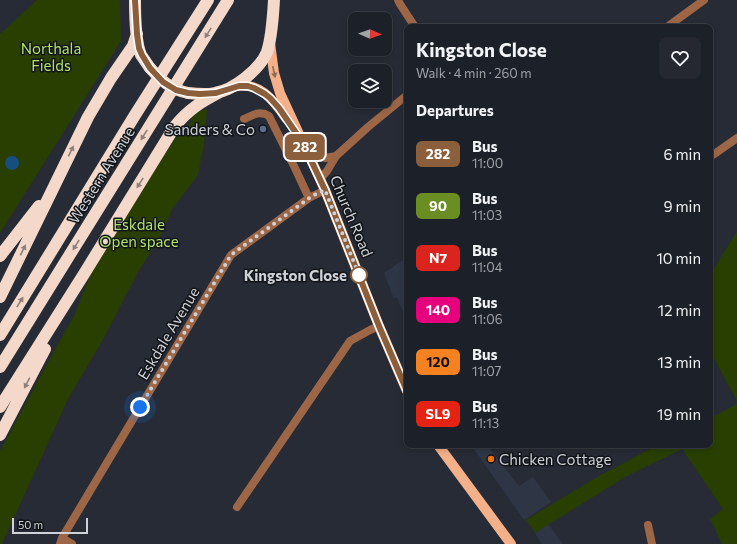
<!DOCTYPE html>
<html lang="en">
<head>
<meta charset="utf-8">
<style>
	body { margin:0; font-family:Commissioner,sans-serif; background:#252830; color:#f1f3f6; height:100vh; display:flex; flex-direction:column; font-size:15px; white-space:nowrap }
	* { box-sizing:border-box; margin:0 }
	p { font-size:13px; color:#a0a3a8 }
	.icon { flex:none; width:22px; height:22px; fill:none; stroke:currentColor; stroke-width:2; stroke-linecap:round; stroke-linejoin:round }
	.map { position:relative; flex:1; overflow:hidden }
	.sheet { position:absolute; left:404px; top:24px; width:309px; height:424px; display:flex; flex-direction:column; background:#1c2028; border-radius:8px; box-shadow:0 2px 6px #0003,0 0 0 1px #3a3e45 }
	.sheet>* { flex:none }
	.badge { padding:0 8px; border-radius:6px; font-size:14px; line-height:26px }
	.needle { width:26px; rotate:92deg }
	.controls { position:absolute; left:348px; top:12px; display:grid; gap:8px }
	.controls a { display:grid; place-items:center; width:44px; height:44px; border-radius:8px; background:#1c2028; box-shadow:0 2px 6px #0003,0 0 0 1px #3a3e45; font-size:20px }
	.scale { position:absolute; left:12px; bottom:10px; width:76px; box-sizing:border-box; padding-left:4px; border:2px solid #ced2d8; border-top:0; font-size:11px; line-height:14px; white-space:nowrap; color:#ced2d8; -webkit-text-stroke:3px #111418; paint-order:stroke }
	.you { position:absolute; width:20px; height:20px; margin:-10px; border:3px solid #fff; border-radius:50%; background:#1a73e8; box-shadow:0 0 0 6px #1a73e833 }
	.map>.badge { position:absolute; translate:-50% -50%; box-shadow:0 0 0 2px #fff }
	h2 { padding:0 12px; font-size:15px; line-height:36px }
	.round { display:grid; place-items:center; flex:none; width:42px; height:42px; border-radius:8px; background:#252830 }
	.overview { display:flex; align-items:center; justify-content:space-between; height:68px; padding:0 12px }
	h1 { font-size:19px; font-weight:700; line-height:30px }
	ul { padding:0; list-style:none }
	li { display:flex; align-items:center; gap:12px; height:52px; padding:0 12px }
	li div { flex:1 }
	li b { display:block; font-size:15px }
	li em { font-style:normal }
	li .badge { min-width:44px; font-weight:700; text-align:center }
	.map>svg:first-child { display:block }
	.built { fill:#2e3645 }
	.green { fill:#293f01 }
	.water { fill:#164e7f }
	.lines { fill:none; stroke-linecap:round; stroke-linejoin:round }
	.street { stroke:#9d6747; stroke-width:8 }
	.primary { stroke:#f3b089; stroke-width:10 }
	.highway { stroke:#f4d9ca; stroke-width:12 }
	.highway-bridge { stroke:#f4d9ca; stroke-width:12 }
	.oneway { fill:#8e807a }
	.oneway2 { fill:#8d6a56 }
	.line-casing { stroke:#fff; stroke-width:9 }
	.line { stroke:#8b5e3c; stroke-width:6 }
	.walk { stroke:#ced2d8; stroke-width:4; stroke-dasharray:0 7.2 }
	.service-dot { fill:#5c6f8a; stroke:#111418; stroke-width:1.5 }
	.stop-dot { fill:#fff; stroke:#8b5e3c; stroke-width:2 }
	.food-dot { fill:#e8710a; stroke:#111418; stroke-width:1.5 }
	.labels { text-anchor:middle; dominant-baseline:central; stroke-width:3; stroke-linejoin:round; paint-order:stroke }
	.park-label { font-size:15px; fill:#b1e26e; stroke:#111418 }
	.poi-label { font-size:15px; fill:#ced2d8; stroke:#111418; text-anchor:end }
	.street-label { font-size:15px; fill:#ced2d8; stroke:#111418 }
	.stop-label { font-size:15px; font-weight:bold; fill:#ced2d8; stroke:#111418; text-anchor:end }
</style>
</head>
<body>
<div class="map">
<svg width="737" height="544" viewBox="0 0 737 544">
	<rect width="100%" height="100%" fill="#262b35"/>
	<path class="built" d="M407,257V323L397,297L394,299L384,273Z
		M471,445H487L519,486L533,477L551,502L524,520Z
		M548,524L563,544H542L535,533Z"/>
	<path class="green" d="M37,0H120L121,41L0,233V34Z
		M207,109L204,144L198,175L173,208L158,241L138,272L105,336L68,399L2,544H0V451L64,333L73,318L91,274L114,233L142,192L151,175L175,139L189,125L193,116L200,111Z
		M737,231V401L710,351V275Z
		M737,404V544H722L710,519L723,509L682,449L625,477L535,533L526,520L597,477L658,445H710V418Z"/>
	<path class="water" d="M5 163a7 7 0 1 1 14 0a7 7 0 1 1-14 0Z"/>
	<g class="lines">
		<path class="street" d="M398,0L400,4L415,27
			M667,27L704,0
			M244,119C253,115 260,110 269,116L294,166L309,198
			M306,151L325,158L336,156
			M710,157L737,138
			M320,179L327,171L336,156L368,127L407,95
			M237,507L350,341L370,330L379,326
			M648,525L652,544
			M62,538L72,544
			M60,544L62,538L231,255L309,198L325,190"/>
		<path class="primary" d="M270,43L274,73L280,93L325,190L379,326L407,391
			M232,87C258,80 273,99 286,118
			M438,445L511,544"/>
		<path class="highway" d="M135,0C135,15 135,41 141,55C144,59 147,64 150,68
			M188,93C197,94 206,95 215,93C234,90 260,69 267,52C272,37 273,16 274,0
			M0,256L39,206
			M0,297L88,117L111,78L133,46L137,34
			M0,335L135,115L208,0
			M0,367L228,0
			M0,407L84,274L175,126C189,109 201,102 220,92
			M0,435L45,349"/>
		<path class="highway-bridge" d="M150,68C162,81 170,89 188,93"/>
	</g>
	<defs><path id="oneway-solid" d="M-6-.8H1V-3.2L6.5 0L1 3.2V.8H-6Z"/></defs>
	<g class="oneway">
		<use href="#oneway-solid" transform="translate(208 33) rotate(122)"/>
		<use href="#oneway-solid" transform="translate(144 135) rotate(122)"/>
		<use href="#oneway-solid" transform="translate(71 151) rotate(-64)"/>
		<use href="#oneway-solid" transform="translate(140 183) rotate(122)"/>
		<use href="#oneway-solid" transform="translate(76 245) rotate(122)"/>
		<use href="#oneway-solid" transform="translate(23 250) rotate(-64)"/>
		<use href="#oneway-solid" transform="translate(20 302) rotate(-58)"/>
		<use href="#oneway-solid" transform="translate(27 383) rotate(118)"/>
	</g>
	<use class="oneway2" href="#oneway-solid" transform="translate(274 72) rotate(78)"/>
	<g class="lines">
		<g class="line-casing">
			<path id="line" d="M135,0L137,34L139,48L142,55L150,68L163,82L176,90L188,93L200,94L216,93L239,86H248L254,88L265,94L270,98L279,108L303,143L325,190L379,326L407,391"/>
		</g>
		<use href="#line" class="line"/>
		<path class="walk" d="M140,407L231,255L312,196L325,190L361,280L359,275"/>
	</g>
	<circle class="service-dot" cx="263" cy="129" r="4"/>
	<circle class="stop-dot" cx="359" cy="275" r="8"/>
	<circle class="food-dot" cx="491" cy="459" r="4"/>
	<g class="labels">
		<g class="park-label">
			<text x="51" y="48">Northala<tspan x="51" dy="17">Fields</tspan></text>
			<text x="139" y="224">Eskdale<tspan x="139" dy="17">Open space</tspan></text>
		</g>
		<g class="poi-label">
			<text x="255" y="129">Sanders &amp; Co</text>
			<text x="499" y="459" text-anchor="start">Chicken Cottage</text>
		</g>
		<g class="street-label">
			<text transform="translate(101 175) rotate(-58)">Western Avenue</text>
			<text transform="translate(352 216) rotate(67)">Church Road</text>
			<text transform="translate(168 333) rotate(-59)">Eskdale Avenue</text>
		</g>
		<g class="stop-label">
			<text x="347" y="275">Kingston Close</text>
		</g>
	</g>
</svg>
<div class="controls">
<a><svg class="needle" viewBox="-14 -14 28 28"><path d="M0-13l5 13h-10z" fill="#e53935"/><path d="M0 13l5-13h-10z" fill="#a0a3a8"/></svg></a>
<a><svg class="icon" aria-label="layers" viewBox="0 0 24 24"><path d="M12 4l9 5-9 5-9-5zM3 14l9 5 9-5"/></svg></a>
</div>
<div class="scale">50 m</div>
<div class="you" style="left:140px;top:407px"></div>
<b class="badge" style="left:305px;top:147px;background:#8b5e3c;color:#fff">282</b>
<section class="sheet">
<div class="overview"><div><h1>Kingston Close</h1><p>Walk · 4 min · 260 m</p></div><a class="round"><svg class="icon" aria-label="heart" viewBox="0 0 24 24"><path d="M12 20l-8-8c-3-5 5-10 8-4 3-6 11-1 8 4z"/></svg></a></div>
<h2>Departures</h2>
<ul>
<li><span class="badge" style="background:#8b5e3c;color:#fff">282</span><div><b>Bus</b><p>11:00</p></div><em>6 min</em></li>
<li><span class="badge" style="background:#6b8e23;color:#fff">90</span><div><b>Bus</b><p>11:03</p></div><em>9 min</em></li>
<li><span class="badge" style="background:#dc241f;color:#fff">N7</span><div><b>Bus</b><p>11:04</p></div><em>10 min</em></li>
<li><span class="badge" style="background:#e6007e;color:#fff">140</span><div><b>Bus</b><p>11:06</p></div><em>12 min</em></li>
<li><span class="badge" style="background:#f58220;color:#111">120</span><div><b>Bus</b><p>11:07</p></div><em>13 min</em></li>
<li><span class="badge" style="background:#e42313;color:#fff">SL9</span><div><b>Bus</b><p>11:13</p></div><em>19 min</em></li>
</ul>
</section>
</div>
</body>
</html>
